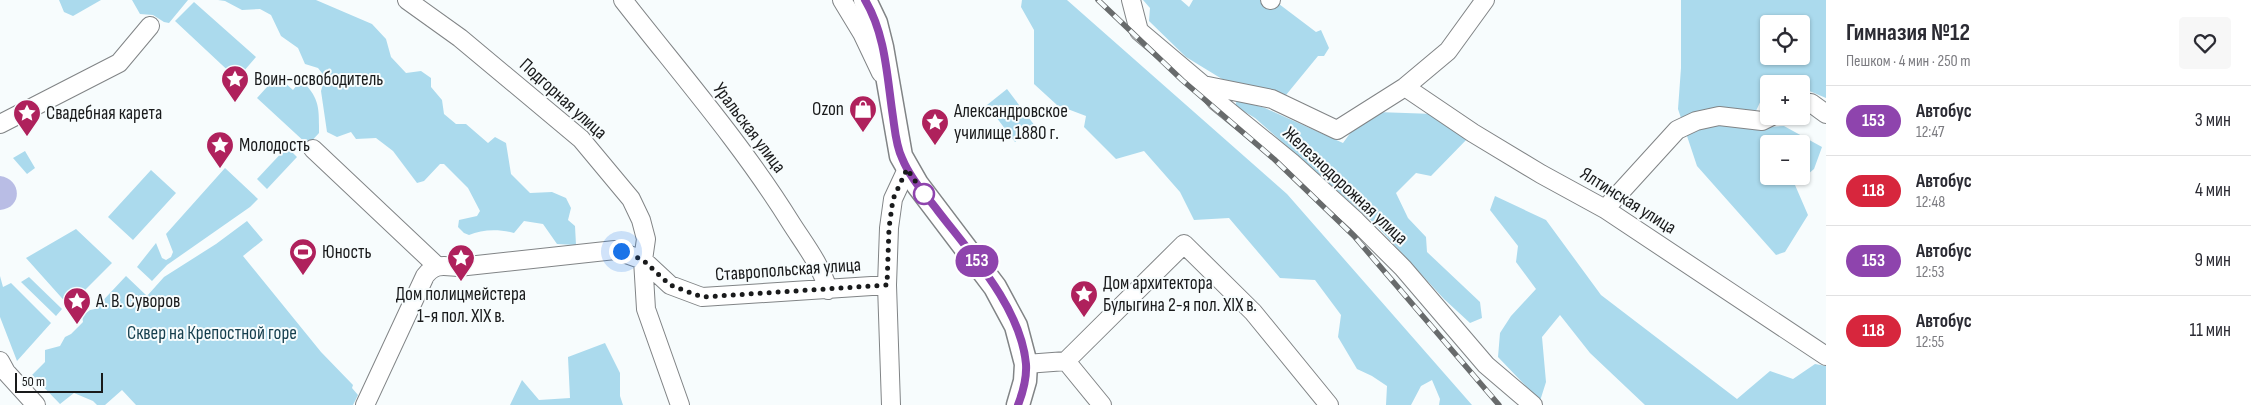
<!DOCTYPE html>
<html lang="ru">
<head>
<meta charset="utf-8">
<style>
	body { margin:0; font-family:"Sofia Sans Condensed",sans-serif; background:#f7f7f7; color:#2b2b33; height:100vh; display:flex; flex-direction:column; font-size:19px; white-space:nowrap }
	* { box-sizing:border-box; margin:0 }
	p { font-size:16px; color:#7c7c81 }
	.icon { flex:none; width:28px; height:28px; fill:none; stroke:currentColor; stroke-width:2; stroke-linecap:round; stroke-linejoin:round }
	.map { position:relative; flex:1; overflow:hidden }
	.details { display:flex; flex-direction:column; background:#fff; width:425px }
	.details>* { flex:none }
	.badge { padding:0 10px; border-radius:16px; font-size:18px; line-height:32px }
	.fabs { position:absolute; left:1760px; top:15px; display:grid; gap:10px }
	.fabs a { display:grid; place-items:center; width:50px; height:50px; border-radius:5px; background:#fff; box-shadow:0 1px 4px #0004; font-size:25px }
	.scale { position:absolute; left:15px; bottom:12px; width:88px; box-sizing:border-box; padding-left:5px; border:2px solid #191a1b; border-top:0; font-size:14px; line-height:18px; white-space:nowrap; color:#191a1b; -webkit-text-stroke:4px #f7fcfd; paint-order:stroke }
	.you { position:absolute; width:25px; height:25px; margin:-12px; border:4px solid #fff; border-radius:50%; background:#1a73e8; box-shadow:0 0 0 8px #1a73e833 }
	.map>.badge { position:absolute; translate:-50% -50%; box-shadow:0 0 0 2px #fff }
	.round { display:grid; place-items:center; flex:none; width:52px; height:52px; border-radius:5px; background:#f7f7f7 }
	.overview { display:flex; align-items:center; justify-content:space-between; height:85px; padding:0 20px }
	h1 { font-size:24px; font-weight:700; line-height:38px }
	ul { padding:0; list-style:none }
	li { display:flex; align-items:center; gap:15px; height:70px; padding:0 20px; border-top:1px solid #e1e1e2 }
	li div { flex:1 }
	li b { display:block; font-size:19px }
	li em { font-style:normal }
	li .badge { min-width:55px; font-weight:700; text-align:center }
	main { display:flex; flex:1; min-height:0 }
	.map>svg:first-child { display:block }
	.green { fill:#abdaed; fill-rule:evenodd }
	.water { fill:#b9bde5 }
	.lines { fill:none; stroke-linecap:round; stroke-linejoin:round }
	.minor-casing { stroke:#818486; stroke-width:20 }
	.major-casing { stroke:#818486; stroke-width:25 }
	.minor { stroke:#fff; stroke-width:18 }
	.major { stroke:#fff; stroke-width:22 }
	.rail-casing { stroke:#686b6c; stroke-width:5.5 }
	.rail { stroke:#f7fcfd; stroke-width:4; stroke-dasharray:11; stroke-linecap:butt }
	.line-casing { stroke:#fff; stroke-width:11 }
	.line { stroke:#8e44ad; stroke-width:8 }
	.walk { stroke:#191a1b; stroke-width:5; stroke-dasharray:0 9 }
	.stop-dot { fill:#fff; stroke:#8e44ad; stroke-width:2.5 }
	.labels { text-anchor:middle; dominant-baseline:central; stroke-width:4; stroke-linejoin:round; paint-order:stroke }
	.poi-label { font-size:19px; fill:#191a1b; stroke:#f7fcfd; text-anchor:start }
	.street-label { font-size:19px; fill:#191a1b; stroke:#f7fcfd }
	.park-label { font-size:19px; fill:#153f4e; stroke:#f7fcfd }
</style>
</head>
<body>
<main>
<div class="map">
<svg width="1826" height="405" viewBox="0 0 1826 405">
	<rect width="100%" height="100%" fill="#f7fcfd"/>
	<path class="green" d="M59,0H101L73,16L64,12Z
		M132,0H188L169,23L164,22L153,15L140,14Z
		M218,0H316L372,24L386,39L391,57L406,73L421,71L431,78V87L442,100L444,114L456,124H466L488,143L495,137L506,143L511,174L530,193L552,192L566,198L571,208L568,220L575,226L576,245L557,244L543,224L524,221L514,233C500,229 482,229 469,235L464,233L458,227L459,220L477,216L480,211L468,188L444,164H440L424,181L417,183L393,151L376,138L356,139L351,132L337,137L327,132L321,91L325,77L318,68L305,64L298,48L281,36L271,15L260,9L242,10L225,1Z
		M1022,0H1067L1287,194L1472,405H1439L1440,399L1432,380L1421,386L1411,405H1386L1387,386L1372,376L1357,369L1338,337L1341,315L1315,280L1280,278L1229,218L1194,220L1180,192L1144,151L1116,159L1084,127L1086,116L1057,105L1034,84V30L1021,7Z
		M1143,0H1181L1189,7L1193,0H1277L1279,4L1316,32L1321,30L1329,48L1324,56H1318L1286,95L1222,79L1186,57L1149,21L1150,8Z
		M1681,0H1826V98L1807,90L1801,91V84H1769V95L1763,96L1748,128L1784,126L1822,147L1814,169L1795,185L1808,215L1785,252L1776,255L1697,166L1678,109L1681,68ZM1769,24H1801V56H1769ZM1769,144H1801V176H1769Z
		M194,2L256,57L237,79L175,21Z
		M277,76L293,90L301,80C320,98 319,108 319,133L308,145L257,98Z
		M1007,89L1035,126L1015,142L987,105Z
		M1237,100L1265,108L1343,143L1354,128L1377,112L1434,114L1470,136L1431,176L1416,173L1396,193L1408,218L1426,237L1427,252L1480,302L1482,318L1470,323L1444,299L1375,224L1255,118L1235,106Z
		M287,147L297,157L267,189L257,179Z
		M25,151L35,168L27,174L13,158Z
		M225,168L258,199L250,207L167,265L152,281L137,267L156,243L162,258L166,260L171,257L173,252L166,234Z
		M151,170L176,193L133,240L108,217Z
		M1495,196L1546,220L1601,295L1737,399L1770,371L1793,379L1815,364L1826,366V405H1645L1590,353L1560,315L1542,337L1546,382L1540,401L1498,357L1500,333L1511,316L1536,289L1516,262L1518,246L1490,210Z
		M247,221L263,240L243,256L321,352L353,385L352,388L358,395L353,405H136L122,390L105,405H97L93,401L74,393L60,404L32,375L45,362V350L60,346L65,337L71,334L83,322L82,316L90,310L95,309L126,276L147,296L164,277L216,244Z
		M76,229L112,263L69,306L26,258Z
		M0,276L3,287L11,283L51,323L17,361L0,317Z
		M29,277L62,309L56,316L21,282Z
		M605,343L620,373V396L623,405H510L522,380L539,400L570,398L568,357Z"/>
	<path class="water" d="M0,176C22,179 23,208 0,210Z"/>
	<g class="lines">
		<g class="minor-casing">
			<path id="minor" d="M407,0L460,38L581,139L631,199L641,220L646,239L643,260L646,309L680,405
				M623,0C680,73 742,144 791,223C805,245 821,265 828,290
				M842,0L862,33L881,73
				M1131,0L1139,31L1203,85L1216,101L1291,162L1356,221L1403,268L1486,365L1533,405
				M1270,0H1271
				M1203,85L1272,99L1337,130L1405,87L1448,51L1485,0
				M1405,87L1473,133L1541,174L1605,209L1826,356
				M1801,103H1811L1826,114
				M0,124L119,63L150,26
				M313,149L437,266
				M1605,209L1677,130L1696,121L1719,116L1762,121L1772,116
				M0,361L6,372L36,405
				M1066,361L1184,244L1253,312L1329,405
				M1026,364L1066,361L1102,405
				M365,405L425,276C435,263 443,266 458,267L615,250L643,260L670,285L702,297L887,285
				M891,405L887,285L889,228L893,199L907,169"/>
		</g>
		<g class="major-casing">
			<path id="major" d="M865,0L876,23L882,47L901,156L917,184L995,287L1016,326L1026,364L1025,381L1018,405"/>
		</g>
		<use href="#minor" class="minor"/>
		<use href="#major" class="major"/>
		<g class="rail-casing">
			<path id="rail" d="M1098,0L1182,80L1274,159L1354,236L1499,405"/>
		</g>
		<use href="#rail" class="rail"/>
	</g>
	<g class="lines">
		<g class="line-casing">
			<path id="line" d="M865,0C886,35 887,78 893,117C895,131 896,146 902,158C910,178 925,194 938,211C971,254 1021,308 1026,364C1027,379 1023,392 1018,405"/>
		</g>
		<use href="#line" class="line"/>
		<path class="walk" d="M621,251L643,260L670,285L702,297L887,285L889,228L893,199L907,169L927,198L924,194"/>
	</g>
	<defs>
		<g id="sight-pin" transform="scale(1.4375)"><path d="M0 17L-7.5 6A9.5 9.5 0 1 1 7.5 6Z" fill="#af215c" stroke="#f7fcfd"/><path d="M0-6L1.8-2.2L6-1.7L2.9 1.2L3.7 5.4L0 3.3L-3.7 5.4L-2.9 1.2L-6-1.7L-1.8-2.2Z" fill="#fff"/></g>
		<g id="shop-pin" transform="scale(1.4375)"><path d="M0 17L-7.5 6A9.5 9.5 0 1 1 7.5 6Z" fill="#af215c" stroke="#f7fcfd"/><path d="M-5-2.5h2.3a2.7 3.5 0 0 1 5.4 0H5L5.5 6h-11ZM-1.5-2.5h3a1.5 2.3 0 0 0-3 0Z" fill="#fff"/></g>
		<g id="stadium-pin" transform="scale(1.4375)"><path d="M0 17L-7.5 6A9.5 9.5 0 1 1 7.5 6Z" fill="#af215c" stroke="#f7fcfd"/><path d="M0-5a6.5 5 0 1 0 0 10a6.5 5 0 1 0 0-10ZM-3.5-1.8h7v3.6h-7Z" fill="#fff"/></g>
	</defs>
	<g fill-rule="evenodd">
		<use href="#sight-pin" x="235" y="79"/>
		<use href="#shop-pin" x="863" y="109"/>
		<use href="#sight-pin" x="27" y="113"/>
		<use href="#sight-pin" x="935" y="122"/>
		<use href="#sight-pin" x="220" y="145"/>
		<use href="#stadium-pin" x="303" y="252"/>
		<use href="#sight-pin" x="461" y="258"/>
		<use href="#sight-pin" x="1084" y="294"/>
		<use href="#sight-pin" x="77" y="301"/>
	</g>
	<circle class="stop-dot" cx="924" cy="194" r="10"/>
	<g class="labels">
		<g class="poi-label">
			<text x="254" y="79">Воин-освободитель</text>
			<text x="844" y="109" text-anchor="end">Ozon</text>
			<text x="954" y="111">Александровское<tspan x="954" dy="22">училище 1880 г.</tspan></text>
			<text x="46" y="113">Свадебная карета</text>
			<text x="239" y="145">Молодость</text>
			<text x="322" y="252">Юность</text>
			<text x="1103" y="283">Дом архитектора<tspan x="1103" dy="22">Булыгина 2-я пол. XIX в.</tspan></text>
			<text x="461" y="294" text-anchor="middle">Дом полицмейстера<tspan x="461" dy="22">1-я пол. XIX в.</tspan></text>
			<text x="96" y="301">А. В. Суворов</text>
		</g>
		<g class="street-label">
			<text transform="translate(563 99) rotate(42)">Подгорная улица</text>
			<text transform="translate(749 128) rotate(53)">Уральская улица</text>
			<text transform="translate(1345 186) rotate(43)">Железнодорожная улица</text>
			<text transform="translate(1628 201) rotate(32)">Ялтинская улица</text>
			<text transform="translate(788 270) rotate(-4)">Ставропольская улица</text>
		</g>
		<g class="park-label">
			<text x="212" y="333">Сквер на Крепостной горе</text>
		</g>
	</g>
</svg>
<div class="fabs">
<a><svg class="icon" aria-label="locate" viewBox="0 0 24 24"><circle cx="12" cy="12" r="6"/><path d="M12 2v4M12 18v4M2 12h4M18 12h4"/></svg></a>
<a>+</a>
<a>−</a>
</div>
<div class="scale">50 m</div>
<div class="you" style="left:621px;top:251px"></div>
<b class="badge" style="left:977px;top:261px;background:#8e44ad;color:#fff">153</b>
</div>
<section class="details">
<div class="overview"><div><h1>Гимназия №12</h1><p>Пешком · 4 мин · 250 m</p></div><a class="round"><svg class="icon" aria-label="heart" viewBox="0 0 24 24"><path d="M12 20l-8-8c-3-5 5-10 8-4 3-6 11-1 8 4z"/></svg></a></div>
<ul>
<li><span class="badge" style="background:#8e44ad;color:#fff">153</span><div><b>Автобус</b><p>12:47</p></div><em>3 мин</em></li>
<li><span class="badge" style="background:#d7263d;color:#fff">118</span><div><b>Автобус</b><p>12:48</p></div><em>4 мин</em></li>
<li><span class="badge" style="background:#8e44ad;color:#fff">153</span><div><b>Автобус</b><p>12:53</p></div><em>9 мин</em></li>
<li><span class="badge" style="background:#d7263d;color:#fff">118</span><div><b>Автобус</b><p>12:55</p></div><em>11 мин</em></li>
</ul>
</section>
</main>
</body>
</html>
